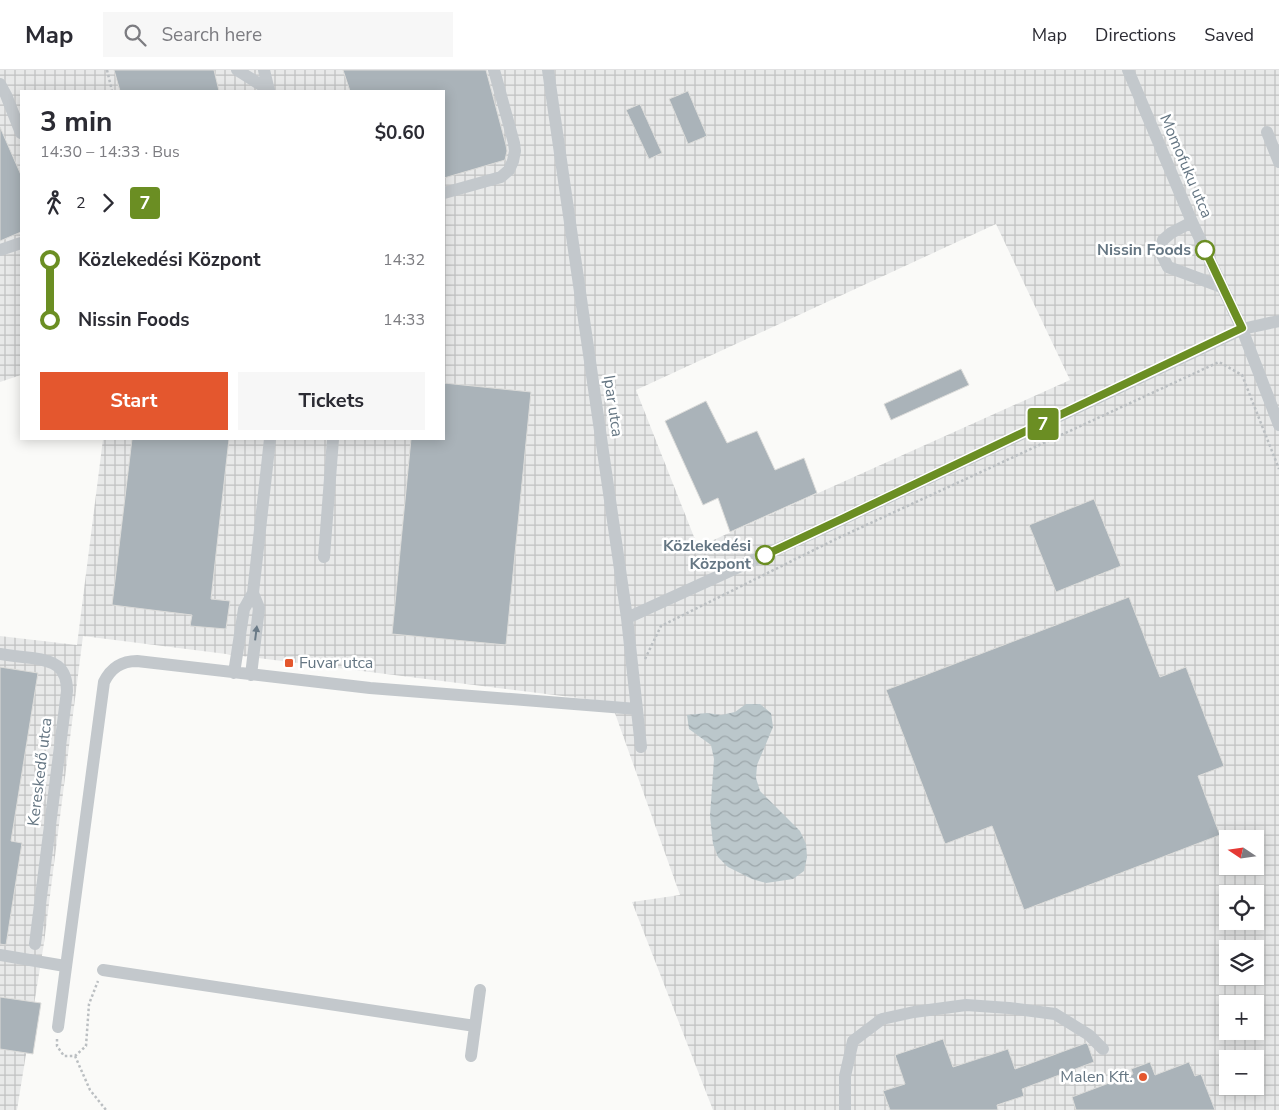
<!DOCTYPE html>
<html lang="en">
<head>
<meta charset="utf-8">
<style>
	body { margin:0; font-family:"Nunito Sans",sans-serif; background:#f7f7f7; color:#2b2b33; height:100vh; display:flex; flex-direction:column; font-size:19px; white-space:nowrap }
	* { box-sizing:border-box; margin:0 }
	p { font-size:16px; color:#7c7c81 }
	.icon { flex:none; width:28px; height:28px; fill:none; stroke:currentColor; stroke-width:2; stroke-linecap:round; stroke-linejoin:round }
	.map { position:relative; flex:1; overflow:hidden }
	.sheet { position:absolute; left:20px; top:20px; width:425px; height:350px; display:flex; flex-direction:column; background:#fff; border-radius:0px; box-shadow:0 2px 12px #0003 }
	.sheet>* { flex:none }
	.badge { padding:0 10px; border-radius:4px; font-size:18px; line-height:32px }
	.needle { width:32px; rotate:283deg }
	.controls { position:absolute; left:1219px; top:760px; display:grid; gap:10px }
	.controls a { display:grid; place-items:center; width:45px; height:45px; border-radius:0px; background:#fff; box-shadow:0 2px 12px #0003; font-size:25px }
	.map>.badge { position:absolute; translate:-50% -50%; box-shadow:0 0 0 2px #fff }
	.legs { display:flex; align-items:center; gap:8px; height:55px; padding:0 20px; font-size:16px }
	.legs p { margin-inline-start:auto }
	.headline { display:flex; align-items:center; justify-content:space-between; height:85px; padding:0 20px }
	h1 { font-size:28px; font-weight:700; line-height:38px }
	.action { display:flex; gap:10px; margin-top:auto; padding:10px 20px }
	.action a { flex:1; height:58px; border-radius:0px; background:#e4572e; color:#fff; font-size:20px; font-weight:700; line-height:58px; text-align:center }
	.action a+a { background:#f7f7f7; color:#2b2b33 }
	ul { padding:0 20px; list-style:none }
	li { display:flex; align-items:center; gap:18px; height:60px; font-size:19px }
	li i { display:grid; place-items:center; width:8px; height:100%; margin:0 6px; background:currentColor }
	li i::after { content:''; width:12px; height:12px; margin:-6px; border:4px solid; border-radius:50%; background:#fff }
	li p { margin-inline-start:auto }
	li:first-child i { background:linear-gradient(#0000 50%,currentColor 0) }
	li:last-child i { background:linear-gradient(currentColor 50%,#0000 0) }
	header { display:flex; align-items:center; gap:30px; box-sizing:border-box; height:70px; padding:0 25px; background:#fff; border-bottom:1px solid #e1e1e2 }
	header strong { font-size:24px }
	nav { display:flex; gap:28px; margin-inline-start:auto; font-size:18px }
	.search { width:350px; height:45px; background:#f7f7f7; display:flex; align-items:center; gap:12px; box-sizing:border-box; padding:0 18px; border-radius:0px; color:#7c7c81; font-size:19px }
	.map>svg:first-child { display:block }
	.industrial { fill:url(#industrial-grid); fill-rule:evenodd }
	.water { fill:url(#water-waves) }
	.building { fill:#aab3b9; stroke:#dcdcda }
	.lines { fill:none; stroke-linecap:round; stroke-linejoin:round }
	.path { stroke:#bbbfc2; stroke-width:2.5; stroke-dasharray:2.5 2.5; stroke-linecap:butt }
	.minor { stroke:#c3c8cc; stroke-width:12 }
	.oneway { fill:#6a7a87 }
	.line-1-casing { stroke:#fff; stroke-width:11 }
	.line-1 { stroke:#6b8e23; stroke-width:8 }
	.stop-1-dot { fill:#fff; stroke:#6b8e23; stroke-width:2.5 }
	.poi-dot { fill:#e4572e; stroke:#fff; stroke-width:2 }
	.labels { text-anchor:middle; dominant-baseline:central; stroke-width:5; stroke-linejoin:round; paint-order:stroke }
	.street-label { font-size:16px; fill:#657683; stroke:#fff }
	.stop-label { font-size:16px; font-weight:bold; fill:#657683; stroke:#fff; text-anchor:end }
	.poi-label { font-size:16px; fill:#657683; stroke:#fff; text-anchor:start }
</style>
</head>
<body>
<header>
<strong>Map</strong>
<div class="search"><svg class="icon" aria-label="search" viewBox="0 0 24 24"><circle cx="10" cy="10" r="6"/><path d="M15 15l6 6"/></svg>Search here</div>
<nav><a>Map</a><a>Directions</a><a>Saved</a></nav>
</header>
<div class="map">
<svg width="1279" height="1040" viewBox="0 0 1279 1040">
	<defs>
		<pattern id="industrial-grid" width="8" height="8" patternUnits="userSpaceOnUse" patternTransform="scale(1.25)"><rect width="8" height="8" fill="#e8e9e9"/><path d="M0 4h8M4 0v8" fill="none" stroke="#c0c1c2"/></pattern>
		<pattern id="water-waves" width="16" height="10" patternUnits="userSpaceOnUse" patternTransform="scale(1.25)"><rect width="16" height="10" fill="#bbc7cb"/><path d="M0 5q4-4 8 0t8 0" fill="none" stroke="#9ca6aa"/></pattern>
	</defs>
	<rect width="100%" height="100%" fill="#fafaf8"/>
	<path class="industrial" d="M0,0H1279V1040H713L632,832L680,825L611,632L83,566L44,873L17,1040H0V566L77,575L103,369H444V21H21V305L0,312ZM996,154L1070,310L698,477L636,320ZM1228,769H1255V796H1228ZM1228,824H1255V851H1228ZM1228,879H1255V906H1228ZM1228,934H1255V961H1228ZM1228,989H1255V1016H1228Z"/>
	<path class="water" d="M746,634H760L771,643L773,657L757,695L756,708L760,721L800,761L806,774L807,787L804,801L793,809L766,813L752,809L728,797L718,787L713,774L710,746L714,689L711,675L689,659L687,645L707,643L721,645L735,642Z"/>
	<path class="building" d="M114,0H214L219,21H120Z
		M343,0H486L506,75L507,81L505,90L444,108V21H350Z
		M688,21L707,66L688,74L669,29Z
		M640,34L662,83L649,89L626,40Z
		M0,57L21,105V162L0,171Z
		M961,299L969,315L891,350L884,334Z
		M444,313L531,322L506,575L392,564L411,369H444Z
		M706,331L727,373L757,361L775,400L804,388L817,423L730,462L718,428L703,435L665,351Z
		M132,369H229L211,529L230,531L226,559L190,556L192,545L112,535Z
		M1094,429L1121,496L1056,522L1029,455Z
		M1129,527L1160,607L1186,597L1224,696L1198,706L1220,765L1024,840L992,756L945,774L886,620Z
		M0,597L38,603L11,771L22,773L6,875L0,874Z
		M0,927L41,933L33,984L0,979Z
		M943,969L953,997L1008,979L1015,999L1086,973L1088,975L1094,992L1022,1019L1024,1026L997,1035L998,1040H890L883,1021L905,1014L895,985Z
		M1150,992L1155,1005L1189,992L1195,1006L1201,1004L1215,1040H1076L1072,1027L1133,1004L1131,999Z"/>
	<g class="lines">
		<path class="path" d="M107,0L112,21
			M645,589L661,556L836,469L1219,292L1242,305L1279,399
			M57,969V976L64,986H75L86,976L89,934L98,911
			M75,986L90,1020L106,1040"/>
		<path class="minor" d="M237,0L269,20
			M264,0L269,21
			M548,0L627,548L641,677
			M1128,0L1192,152L1242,259L1279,355
			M0,14L6,25L21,63
			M1267,62L1279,92
			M444,123L501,107L509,100L513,91L515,81L514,73L494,0
			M1192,152L1171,163L1163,170L1160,181L1168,197L1222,217
			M0,180L21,173
			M324,487L333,369
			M627,548L828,456L1242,259L1279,251
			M0,584C11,586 21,587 32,588C54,591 67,596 67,621L35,874
			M234,603L244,539L253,523L270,369
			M251,605L259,538L253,523
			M0,885L65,896
			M103,900L475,956
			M58,957L104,612C111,598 121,591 137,591L370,618L637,639
			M471,986L480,920
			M845,1040V1006L853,971L882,949L914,942L966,935L1009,938L1055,944L1089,965L1103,979"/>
	</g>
	<defs><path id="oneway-solid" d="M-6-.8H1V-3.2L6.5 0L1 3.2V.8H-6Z" transform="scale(1.25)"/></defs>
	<use class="oneway" href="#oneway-solid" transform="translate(256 563) rotate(-83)"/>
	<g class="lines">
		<g class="line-1-casing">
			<path id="line-1" d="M765,485L846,447L1242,258L1205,180"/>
		</g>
		<use href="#line-1" class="line-1"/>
	</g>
	<g class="stop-1-dot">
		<circle cx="1205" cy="180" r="9"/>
		<circle cx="765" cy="485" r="9"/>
	</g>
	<g class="poi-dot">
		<rect x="284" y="588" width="10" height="10" rx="2.5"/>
		<circle cx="1143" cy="1007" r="5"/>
	</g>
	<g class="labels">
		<g class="street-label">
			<text transform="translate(1186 96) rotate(67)">Momofuku utca</text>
			<text transform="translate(613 336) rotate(82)">Ipar utca</text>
			<text transform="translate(40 702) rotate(-83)">Kereskedő utca</text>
		</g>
		<g class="stop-label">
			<text x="1191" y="180">Nissin Foods</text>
			<text x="751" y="476">Közlekedési<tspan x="751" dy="18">Központ</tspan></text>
		</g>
		<g class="poi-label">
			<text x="299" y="593">Fuvar utca</text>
			<text x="1133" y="1007" text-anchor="end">Malen Kft.</text>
		</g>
	</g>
</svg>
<div class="controls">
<a><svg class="needle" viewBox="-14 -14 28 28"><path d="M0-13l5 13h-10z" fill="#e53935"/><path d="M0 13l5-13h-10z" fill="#7c7c81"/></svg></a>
<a><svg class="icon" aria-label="locate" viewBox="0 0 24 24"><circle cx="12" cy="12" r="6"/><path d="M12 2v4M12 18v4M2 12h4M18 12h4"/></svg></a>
<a><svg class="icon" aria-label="layers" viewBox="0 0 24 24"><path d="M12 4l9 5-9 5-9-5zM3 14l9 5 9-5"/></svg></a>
<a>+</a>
<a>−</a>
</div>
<b class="badge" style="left:1043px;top:354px;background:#6b8e23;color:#fff">7</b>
<section class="sheet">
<div class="headline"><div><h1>3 min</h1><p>14:30 – 14:33 · Bus</p></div><b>$0.60</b></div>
<div class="legs"><svg class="icon" aria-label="walk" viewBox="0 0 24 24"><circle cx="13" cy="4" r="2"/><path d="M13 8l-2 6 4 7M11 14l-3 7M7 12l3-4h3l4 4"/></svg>2<svg class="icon" aria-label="forward" viewBox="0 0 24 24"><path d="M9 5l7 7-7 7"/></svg><b class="badge" style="background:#6b8e23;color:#fff">7</b></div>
<ul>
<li><i style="color:#6b8e23"></i><b>Közlekedési Központ</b><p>14:32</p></li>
<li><i style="color:#6b8e23"></i><b>Nissin Foods</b><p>14:33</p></li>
</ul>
<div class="action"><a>Start</a><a>Tickets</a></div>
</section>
</div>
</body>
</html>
